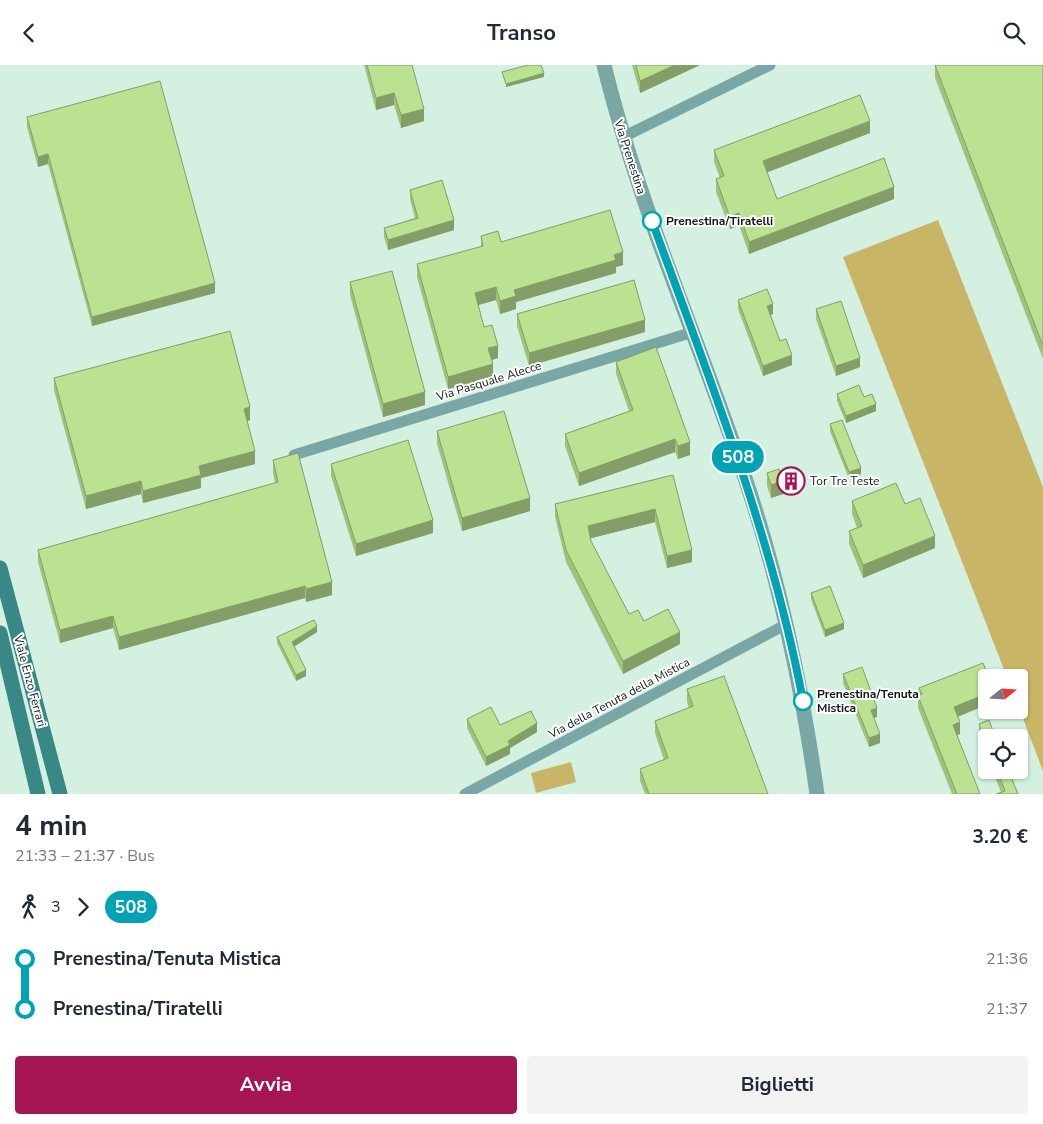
<!DOCTYPE html>
<html lang="it">
<head>
<meta charset="utf-8">
<style>
	body { margin:0; font-family:"Nunito Sans",sans-serif; background:#f2f2f3; color:#1f2937; height:100vh; display:flex; flex-direction:column; font-size:19px; white-space:nowrap }
	* { box-sizing:border-box; margin:0 }
	p { font-size:16px; color:#747a83 }
	.icon { flex:none; width:28px; height:28px; fill:none; stroke:currentColor; stroke-width:2; stroke-linecap:round; stroke-linejoin:round }
	.map { position:relative; height:729px; overflow:hidden }
	.panel { display:flex; flex-direction:column; background:#fff; flex:1 }
	.panel>* { flex:none }
	.badge { padding:0 10px; border-radius:16px; font-size:18px; line-height:32px }
	.needle { width:32px; rotate:72deg }
	.buttons { position:absolute; left:978px; top:604px; display:grid; gap:10px }
	.buttons a { display:grid; place-items:center; width:50px; height:50px; border-radius:5px; background:#fff; box-shadow:0 1px 4px #0004; font-size:25px }
	.map>.badge { position:absolute; translate:-50% -50%; box-shadow:0 0 0 2px #fff }
	.legs { display:flex; align-items:center; gap:8px; height:55px; padding:0 15px; font-size:16px }
	.legs p { margin-inline-start:auto }
	.summary { display:flex; align-items:center; justify-content:space-between; height:85px; padding:0 15px }
	h1 { font-size:28px; font-weight:700; line-height:38px }
	.primary-button { display:flex; gap:10px; margin-top:auto; padding:10px 15px }
	.primary-button a { flex:1; height:58px; border-radius:5px; background:#a51555; color:#fff; font-size:20px; font-weight:700; line-height:58px; text-align:center }
	.primary-button a+a { background:#f2f2f3; color:#1f2937 }
	ul { padding:0 15px; list-style:none }
	li { display:flex; align-items:center; gap:18px; height:50px; font-size:19px }
	li i { display:grid; place-items:center; width:8px; height:100%; margin:0 6px; background:currentColor }
	li i::after { content:''; width:12px; height:12px; margin:-6px; border:4px solid; border-radius:50%; background:#fff }
	li p { margin-inline-start:auto }
	li:first-child i { background:linear-gradient(#0000 50%,currentColor 0) }
	li:last-child i { background:linear-gradient(currentColor 50%,#0000 0) }
	header { display:flex; justify-content:space-between; align-items:center; height:65px; padding:0 15px; background:#fff; font-size:22px; font-weight:700 }
	.map>svg:first-child { display:block }
	.green { fill:#c8b666 }
	.lines { fill:none; stroke-linecap:round; stroke-linejoin:round }
	.minor { stroke:#78a7a6; stroke-width:11 }
	.tertiary { stroke:#78a7a6; stroke-width:15 }
	.secondary { stroke:#388886; stroke-width:15 }
	.wall { fill:#a1c27d }
	.shaded-wall { fill:#839e66 }
	.building { fill:#bbe291; stroke:#839e66 }
	.line-1-casing { stroke:#fff; stroke-width:11 }
	.line-1 { stroke:#00a3b4; stroke-width:8 }
	.stop-1-dot { fill:#fff; stroke:#00a3b4; stroke-width:2.5 }
	.labels { text-anchor:middle; dominant-baseline:central; stroke-width:4; stroke-linejoin:round; paint-order:stroke }
	.street-label { font-size:12px; fill:#0f1914; stroke:#fff }
	.stop-label { font-size:12px; font-weight:bold; fill:#0f1914; stroke:#fff; text-anchor:start }
	.poi-label { font-size:12px; fill:#0f1914; stroke:#fff; text-anchor:start }
</style>
</head>
<body>
<header><svg class="icon" aria-label="back" viewBox="0 0 24 24"><path d="M15 5l-7 7 7 7"/></svg>Transo<svg class="icon" aria-label="search" viewBox="0 0 24 24"><circle cx="10" cy="10" r="6"/><path d="M15 15l6 6"/></svg></header>
<div class="map">
<svg width="1043" height="729" viewBox="0 0 1043 729">
	<rect width="100%" height="100%" fill="#d3f0e0"/>
	<path class="green" d="M938,155L1043,422V706L1019,643V612H1007L843,192Z
		M571,697L576,717L536,728L531,708Z"/>
	<g class="lines">
		<path class="minor" d="M623,72L770,0
			M294,390L693,267
			M465,729L785,560"/>
		<path class="tertiary" d="M604,0C639,143 700,277 746,416C780,517 802,623 817,729"/>
		<path class="secondary" d="M0,503L60,729
			M0,568L38,729"/>
	</g>
	<path class="wall" d="M364,0H412L424,56L401,63L394,40L376,45Z
		M632,0H700L640,28Z
		M935,0H1043V294L935,13Z
		M27,52L215,228L92,261L48,99L38,102L27,62Z
		M870,68L767,107L777,134H894L749,189L739,160L730,164L716,127V114L720,113L714,97V85Z
		M410,125L454,165L388,185L384,172V163L415,153L410,134Z
		M481,171L501,177L623,200L616,202V208L516,237V244L500,249L496,235L478,240L484,262L498,293L492,295L493,312L448,324L417,212V199L481,182Z
		M350,217L425,340L383,352L350,230Z
		M738,235L773,249L770,250L780,276L792,300L763,311L738,244Z
		M816,244L860,302L836,311L816,254Z
		M517,249L645,267L529,301L517,261Z
		M616,297L690,390L678,394L675,387L579,421L565,381V369L629,346L616,309Z
		M54,313L250,355L247,356L255,399L201,413V423L143,438L141,429L86,444L54,325Z
		M837,329L864,332L876,346L846,358L837,336Z
		M830,359L861,409L849,414L830,366Z
		M437,366L530,446L462,466L437,379Z
		M273,395L332,530L306,537L305,533L119,585L113,563L60,578L38,497V485L275,418L273,408Z
		M331,399L433,468L356,491L331,411Z
		M767,408L783,429L771,433L767,421Z
		M673,410L692,497L667,503L655,457L591,473V476L629,549L644,556L680,579L623,609L566,497L555,452V439Z
		M852,436L905,439L935,483L863,513L849,479V466L857,463L852,449Z
		M811,528L844,564L825,572L811,534Z
		M317,567L294,581L306,611L296,616L277,578V572Z
		M843,609L877,652L874,653L880,678L869,682L843,618Z
		M986,612V640L958,652L960,669L957,670L980,729H952L918,643V631L919,630V623Z
		M687,624L768,729H645L640,716V704L664,695L655,668V656L689,643L687,637Z
		M467,654L500,660L537,667L510,683V689L486,701L467,663Z
		M979,659L986,672V690L979,671Z
		M992,705H1008L1018,729L1001,727Z"/>
	<path class="shaded-wall" d="M675,0H700L640,28V16Z
		M544,8V12L506,22V19Z
		M394,28V40L376,45V33Z
		M424,44V56L401,63V50Z
		M870,56V68L763,109V96Z
		M48,89V99L38,102V92Z
		M894,122V134L749,189V177Z
		M739,148V160L730,164V152Z
		M454,155V165L388,185V175Z
		M623,187V200L616,202V208L516,237V244L500,249V236L514,225Z
		M215,218V228L92,261V252Z
		M496,222V235L475,241V228Z
		M773,239V249L767,251V241Z
		M645,255V267L529,301V288Z
		M498,281V293L488,296V283Z
		M792,290V300L763,311V301Z
		M860,293V302L836,311V301Z
		M493,299V312L448,324V312Z
		M425,327V340L383,352V339Z
		M876,339V346L846,358V351Z
		M250,342V355L244,357V344Z
		M675,374V387L579,421V408Z
		M690,377V390L678,394V381Z
		M255,386V399L201,413V423L143,438V426L199,401Z
		M861,403V409L849,414V407Z
		M141,416V429L86,444V431Z
		M783,416V429L771,433V420Z
		M530,433V446L462,466V453Z
		M655,444V457L588,474V461Z
		M433,455V468L356,491V479Z
		M935,471V483L863,513V500Z
		M692,485V497L667,503V491Z
		M332,517V530L306,537V524Z
		M305,521V533L119,585V572Z
		M113,551V563L60,578V565Z
		M844,558V564L825,572V565Z
		M317,561V567L292,583V577Z
		M680,567V579L623,609V596Z
		M306,605V611L296,616V610Z
		M986,629V640L954,653V642Z
		M877,643V652L871,654V645Z
		M960,657V669L953,671V660Z
		M537,658V667L510,683V689L486,701V692L508,676Z
		M880,669V678L869,682V673Z"/>
	<path class="building" d="M367,0H412L424,44L401,50L394,28L376,33Z
		M528,0H541L544,8L506,19L502,7Z
		M636,0H675L640,16Z
		M935,0H1043V281Z
		M160,16L215,218L92,252L48,89L38,92L27,52Z
		M860,30L870,56L763,96L777,134L884,93L894,122L749,177L739,148L730,152L716,114L724,111L714,85Z
		M442,115L454,155L388,175L384,163L418,153L410,125Z
		M610,145L623,187L614,190L616,195L514,225L516,231L500,236L496,222L475,228L484,262L492,260L498,281L488,283L493,299L448,312L417,199L483,181L481,171L498,166L501,177Z
		M392,206L425,327L383,339L350,217Z
		M634,215L645,255L529,288L517,249Z
		M767,224L773,239L767,241L780,276L786,274L792,290L763,301L738,235Z
		M841,236L860,293L836,301L816,244Z
		M230,266L250,342L244,344L255,386L199,401L201,410L143,426L141,416L86,431L54,313Z
		M656,282L690,377L678,381L675,374L579,408L565,369L633,345L616,297Z
		M859,320L864,332L872,329L876,339L846,351L837,329Z
		M504,346L530,433L462,453L437,366Z
		M842,355L861,403L849,407L830,359Z
		M408,375L433,455L356,479L331,399Z
		M298,388L332,517L306,524L305,521L119,572L113,551L60,565L38,485L278,417L273,395Z
		M779,404L783,416L771,420L767,408Z
		M673,410L692,485L667,491L655,444L588,461L591,476L629,549L638,545L644,556L668,544L680,567L623,596L566,485L555,439Z
		M896,418L905,439L920,433L935,471L863,500L849,466L862,461L852,436Z
		M830,521L844,558L825,565L811,528Z
		M314,555L317,561L292,577L306,605L296,610L277,572Z
		M983,598L989,612H986V629L954,642L960,657L953,660L980,729H957L918,631L922,629L919,623Z
		M862,602L877,643L871,645L880,669L869,673L843,609Z
		M724,611L768,729H649L640,704L668,693L655,656L693,641L687,624Z
		M491,642L500,660L531,646L537,658L508,676L510,680L486,692L467,654Z
		M989,655L995,672H986V678L979,659Z
		M997,705H1008L1018,729H996L1005,726Z"/>
	<g class="lines">
		<g class="line-1-casing">
			<path id="line-1" d="M652,156C709,313 772,470 803,636"/>
		</g>
		<use href="#line-1" class="line-1"/>
	</g>
	<defs>
		<g id="building-ring" transform="scale(1.4375)"><circle r="9.5" fill="#fff" stroke="#a51555" stroke-width="1.5"/><path d="M-4-6H4V6H1V3H-1V6H-4ZM-2.5-4.3h1.7v1.8h-1.7ZM.8-4.3h1.7v1.8H.8ZM-2.5-1h1.7V.8h-1.7ZM.8-1h1.7V.8H.8Z" fill="#a51555"/></g>
	</defs>
	<g fill-rule="evenodd">
		<use href="#building-ring" x="791" y="416"/>
	</g>
	<g class="stop-1-dot">
		<circle cx="652" cy="156" r="9"/>
		<circle cx="803" cy="636" r="9"/>
	</g>
	<g class="labels">
		<g class="street-label">
			<text transform="translate(630 92) rotate(72)">Via Prenestina</text>
			<text transform="translate(489 316) rotate(-17)">Via Pasquale Alecce</text>
			<text transform="translate(30 616) rotate(75)">Viale Enzo Ferrari</text>
			<text transform="translate(619 633) rotate(-28)">Via della Tenuta della Mistica</text>
		</g>
		<g class="stop-label">
			<text x="666" y="156">Prenestina/Tiratelli</text>
			<text x="817" y="629">Prenestina/Tenuta<tspan x="817" dy="14">Mistica</tspan></text>
		</g>
		<g class="poi-label">
			<text x="810" y="416">Tor Tre Teste</text>
		</g>
	</g>
</svg>
<div class="buttons">
<a><svg class="needle" viewBox="-14 -14 28 28"><path d="M0-13l5 13h-10z" fill="#e53935"/><path d="M0 13l5-13h-10z" fill="#747a83"/></svg></a>
<a><svg class="icon" aria-label="locate" viewBox="0 0 24 24"><circle cx="12" cy="12" r="6"/><path d="M12 2v4M12 18v4M2 12h4M18 12h4"/></svg></a>
</div>
<b class="badge" style="left:738px;top:392px;background:#00a3b4;color:#fff">508</b>
</div>
<section class="panel">
<div class="summary"><div><h1>4 min</h1><p>21:33 – 21:37 · Bus</p></div><b>3.20 €</b></div>
<div class="legs"><svg class="icon" aria-label="walk" viewBox="0 0 24 24"><circle cx="13" cy="4" r="2"/><path d="M13 8l-2 6 4 7M11 14l-3 7M7 12l3-4h3l4 4"/></svg>3<svg class="icon" aria-label="forward" viewBox="0 0 24 24"><path d="M9 5l7 7-7 7"/></svg><b class="badge" style="background:#00a3b4;color:#fff">508</b></div>
<ul>
<li><i style="color:#00a3b4"></i><b>Prenestina/Tenuta Mistica</b><p>21:36</p></li>
<li><i style="color:#00a3b4"></i><b>Prenestina/Tiratelli</b><p>21:37</p></li>
</ul>
<div class="primary-button"><a>Avvia</a><a>Biglietti</a></div>
</section>
</body>
</html>
